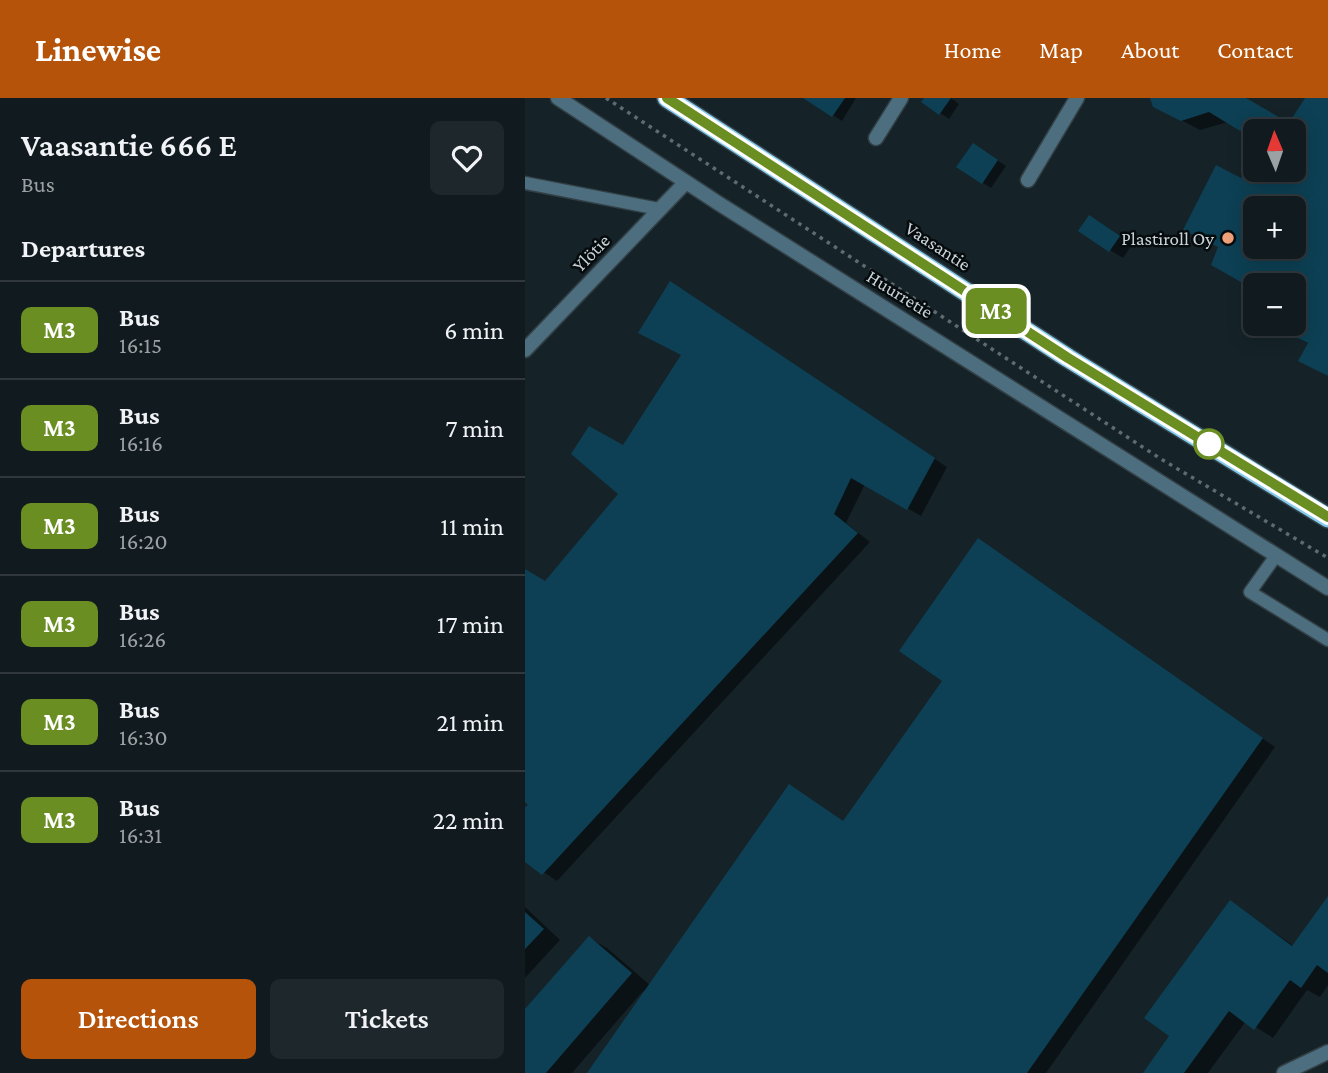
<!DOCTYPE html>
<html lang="en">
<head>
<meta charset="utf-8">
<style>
	body { margin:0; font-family:"Crimson Pro",serif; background:#1e272c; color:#f1f3f6; height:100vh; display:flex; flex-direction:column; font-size:26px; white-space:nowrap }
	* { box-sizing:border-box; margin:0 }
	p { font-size:23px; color:#9ca1a4 }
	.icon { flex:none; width:38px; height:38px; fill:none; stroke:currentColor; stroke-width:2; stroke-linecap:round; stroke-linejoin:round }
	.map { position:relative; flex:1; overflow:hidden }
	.panel { display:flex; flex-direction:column; background:#101a1f; width:525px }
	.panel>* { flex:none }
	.badge { padding:0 14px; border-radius:10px; font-size:24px; line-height:46px }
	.needle { width:46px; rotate:358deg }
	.tools { position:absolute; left:718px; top:21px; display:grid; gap:14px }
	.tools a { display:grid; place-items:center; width:63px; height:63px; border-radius:10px; background:#101a1f; box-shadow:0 4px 18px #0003,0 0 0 2px #30383d; font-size:35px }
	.map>.badge { position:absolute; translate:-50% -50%; box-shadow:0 0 0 4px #fff }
	h2 { padding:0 21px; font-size:26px; line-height:63px }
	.round { display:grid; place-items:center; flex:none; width:74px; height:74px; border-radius:10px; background:#1e272c }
	.overview { display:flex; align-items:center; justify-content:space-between; height:119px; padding:0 21px }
	h1 { font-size:33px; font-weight:600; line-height:52px }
	.action { display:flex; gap:14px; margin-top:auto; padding:14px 21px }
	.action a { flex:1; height:80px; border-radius:10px; background:#b45309; color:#fff; font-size:28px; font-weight:600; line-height:80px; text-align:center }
	.action a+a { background:#1e272c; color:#f1f3f6 }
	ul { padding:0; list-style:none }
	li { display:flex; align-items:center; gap:21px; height:98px; padding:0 21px; border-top:2px solid #30383d }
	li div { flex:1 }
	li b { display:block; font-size:26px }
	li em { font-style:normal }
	li .badge { min-width:77px; font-weight:700; text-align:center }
	header { display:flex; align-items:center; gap:42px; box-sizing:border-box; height:98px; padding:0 35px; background:#b45309; color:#fff }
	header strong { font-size:33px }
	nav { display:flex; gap:38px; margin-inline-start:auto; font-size:24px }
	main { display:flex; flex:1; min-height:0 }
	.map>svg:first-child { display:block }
	.shadow { fill:#0007; fill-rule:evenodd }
	.building { fill:#0d4054; fill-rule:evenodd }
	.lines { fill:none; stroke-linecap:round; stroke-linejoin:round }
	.service-casing { stroke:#323f45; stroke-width:15 }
	.minor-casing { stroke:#323f45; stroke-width:17 }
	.trunk-casing { stroke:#323f45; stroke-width:22 }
	.path { stroke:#5f6b70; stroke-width:3.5; stroke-dasharray:3.5 5; stroke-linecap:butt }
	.service { stroke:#4c6e7e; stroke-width:12 }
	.minor { stroke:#4c6e7e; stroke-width:14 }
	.trunk { stroke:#84caec; stroke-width:19 }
	.line-casing { stroke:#fff; stroke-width:16 }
	.line { stroke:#6b8e23; stroke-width:10 }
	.poi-dot { fill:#f0a27a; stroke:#060b0e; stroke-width:2.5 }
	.stop-dot { fill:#fff; stroke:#6b8e23; stroke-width:3.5 }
	.labels { text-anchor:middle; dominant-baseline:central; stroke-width:5; stroke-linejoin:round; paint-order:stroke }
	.poi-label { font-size:19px; fill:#cad3d7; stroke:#060b0e; text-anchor:end }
	.street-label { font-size:19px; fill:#cad3d7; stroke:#060b0e }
</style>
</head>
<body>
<header>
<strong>Linewise</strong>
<nav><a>Home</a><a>Map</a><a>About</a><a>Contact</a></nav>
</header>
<main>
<section class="panel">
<div class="overview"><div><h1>Vaasantie 666 E</h1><p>Bus</p></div><a class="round"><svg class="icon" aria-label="heart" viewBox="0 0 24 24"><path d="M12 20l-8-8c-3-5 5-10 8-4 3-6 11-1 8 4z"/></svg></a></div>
<h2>Departures</h2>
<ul>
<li><span class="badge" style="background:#6b8e23;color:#fff">M3</span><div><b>Bus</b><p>16:15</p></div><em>6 min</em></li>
<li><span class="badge" style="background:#6b8e23;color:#fff">M3</span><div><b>Bus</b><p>16:16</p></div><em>7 min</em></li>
<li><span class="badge" style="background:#6b8e23;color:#fff">M3</span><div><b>Bus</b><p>16:20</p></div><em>11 min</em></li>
<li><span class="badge" style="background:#6b8e23;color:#fff">M3</span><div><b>Bus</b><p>16:26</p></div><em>17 min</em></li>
<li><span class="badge" style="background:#6b8e23;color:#fff">M3</span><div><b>Bus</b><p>16:30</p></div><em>21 min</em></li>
<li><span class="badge" style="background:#6b8e23;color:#fff">M3</span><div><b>Bus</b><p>16:31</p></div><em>22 min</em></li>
</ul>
<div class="action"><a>Directions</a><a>Tickets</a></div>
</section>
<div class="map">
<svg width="803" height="975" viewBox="0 0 803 975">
	<rect width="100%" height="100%" fill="#152329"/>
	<path class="shadow" d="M281,0H331L317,23Z
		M401,0H426L434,6L424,21L399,4Z
		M627,0H718L765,28L782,0H803V278L792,272L784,246L748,228L768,226V187H730L717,83L730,72H768V33H730L703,24L675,32L629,8ZM730,110H768V149H730Z
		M457,52L481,68L466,90L458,85Z
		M577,127L607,147L598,160L585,152Z
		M159,193L422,369L396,418L340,386L321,425L345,444L32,783L0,762V711L5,707L0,704V472L21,485L96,396L99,349L158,257Z
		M466,450L750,649L521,975H64L120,894L118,893L47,975H0V914L64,840L82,850L125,887L319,725L419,582Z
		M803,801V887L795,899L782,892L748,940L721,923L683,975H620L647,938L705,804L769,848Z
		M0,809L35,842L0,880Z"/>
	<path class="building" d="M278,0H320L307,19Z
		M399,0H426L414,17L396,4Z
		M625,0H721L764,25L780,0H803V278L773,263L783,245L746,228L768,226V187H730V192L686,167L693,149L658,132L691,67L716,80L730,55V72H768V33H730V42L684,14L656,23L628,9ZM730,110H768V149H730Z
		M448,45L473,62L457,86L431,69Z
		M564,117L595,138L584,154L553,133Z
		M145,183L410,360L382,412L326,380L309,416L333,435L17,777L0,764V709L3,707L0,704V471L20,483L93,396L46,356L64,328L98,347L156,257L113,235Z
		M453,440L738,640L502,975H62L264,686L318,723L417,583L374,553Z
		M803,798V875L792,867L776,890L765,882L729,932L704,913L659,975H618L644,938L619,920L705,802L767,848Z
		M0,814L19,831L0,851Z
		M64,838L107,875L21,975H0V911Z"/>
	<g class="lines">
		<g class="service-casing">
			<path id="service" d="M0,85L134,111
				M750,459L725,494L803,542"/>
		</g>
		<g class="minor-casing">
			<path id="minor" d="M33,0L193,105L803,490
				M351,40L376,0
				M503,82L552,0
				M0,252L161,84
				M759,975L803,954"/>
		</g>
		<g class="trunk-casing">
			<path id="trunk" d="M142,0L543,260L803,420"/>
		</g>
		<path class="path" d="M81,0L636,361L803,460"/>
		<use href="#service" class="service"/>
		<use href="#minor" class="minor"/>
		<use href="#trunk" class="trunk"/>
	</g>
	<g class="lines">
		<g class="line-casing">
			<path id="line" d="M142,0L543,260L803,419"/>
		</g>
		<use href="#line" class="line"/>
	</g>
	<circle class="poi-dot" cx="703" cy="140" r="7"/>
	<circle class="stop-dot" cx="684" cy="346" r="14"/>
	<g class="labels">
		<g class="poi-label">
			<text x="689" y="140">Plastiroll Oy</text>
		</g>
		<g class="street-label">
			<text transform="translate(413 148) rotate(33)">Vaasantie</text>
			<text transform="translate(66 155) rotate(-46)">Ylötie</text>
			<text transform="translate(375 196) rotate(32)">Huurretie</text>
		</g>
	</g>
</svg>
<div class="tools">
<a><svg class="needle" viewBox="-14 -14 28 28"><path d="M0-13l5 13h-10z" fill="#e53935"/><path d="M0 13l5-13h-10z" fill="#9ca1a4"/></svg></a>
<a>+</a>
<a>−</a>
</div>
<b class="badge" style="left:471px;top:213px;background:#6b8e23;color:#fff">M3</b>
</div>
</main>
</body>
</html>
